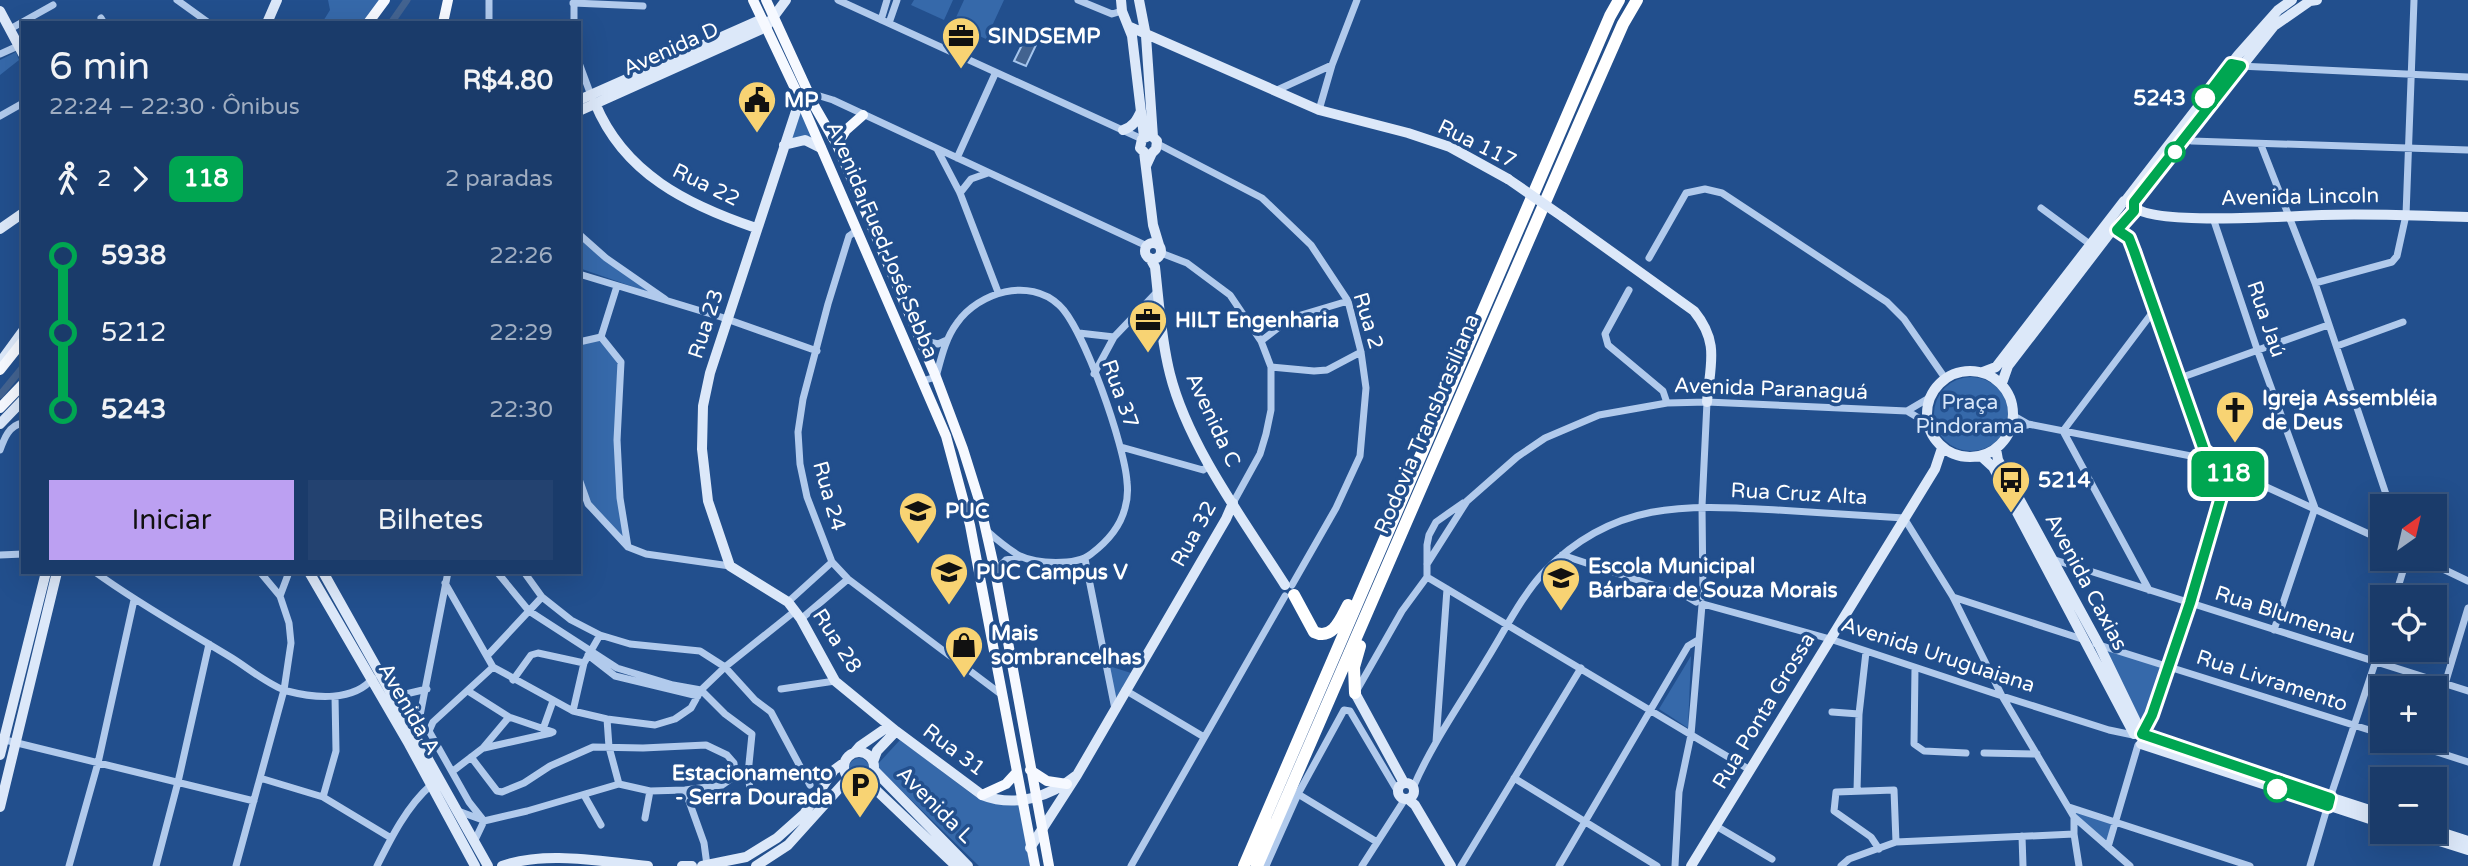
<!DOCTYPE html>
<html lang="pt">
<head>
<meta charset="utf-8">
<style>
	body { margin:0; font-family:"Varela Round",sans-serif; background:#234270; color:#f1f3f6; height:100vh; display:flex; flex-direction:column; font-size:26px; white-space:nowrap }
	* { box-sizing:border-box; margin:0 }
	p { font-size:23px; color:#9fadc1 }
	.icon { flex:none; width:38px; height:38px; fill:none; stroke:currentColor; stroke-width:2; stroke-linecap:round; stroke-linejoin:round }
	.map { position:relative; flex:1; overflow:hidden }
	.sheet { position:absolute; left:21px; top:21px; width:560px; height:553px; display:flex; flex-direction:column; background:#1a3b6a; border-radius:0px; box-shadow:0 7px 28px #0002,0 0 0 2px #38557e }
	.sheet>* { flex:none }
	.badge { padding:0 14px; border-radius:10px; font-size:24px; line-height:46px }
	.needle { width:46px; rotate:34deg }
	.controls { position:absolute; left:2370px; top:494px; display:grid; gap:14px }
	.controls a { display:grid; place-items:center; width:77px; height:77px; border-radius:0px; background:#1a3b6a; box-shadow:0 7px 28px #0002,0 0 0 2px #38557e; font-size:35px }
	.map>.badge { position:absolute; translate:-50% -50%; box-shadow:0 0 0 4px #fff }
	.legs { display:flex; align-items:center; gap:10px; height:77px; padding:0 28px; font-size:23px }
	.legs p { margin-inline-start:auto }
	.overview { display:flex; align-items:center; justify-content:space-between; height:119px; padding:0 28px }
	h1 { font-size:38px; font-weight:600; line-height:52px }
	.cta { display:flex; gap:14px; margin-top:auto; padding:14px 28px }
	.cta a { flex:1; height:80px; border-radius:0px; background:#bca0f2; color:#111; font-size:28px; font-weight:600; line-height:80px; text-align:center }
	.cta a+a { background:#234270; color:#f1f3f6 }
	ul { padding:0 28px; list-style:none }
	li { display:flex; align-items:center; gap:24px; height:77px; font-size:26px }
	li i { display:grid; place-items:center; width:10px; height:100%; margin:0 9px; background:currentColor }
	li i::after { content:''; width:18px; height:18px; margin:-9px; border:5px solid; border-radius:50%; background:#1a3b6a }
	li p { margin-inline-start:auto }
	li:first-child i { background:linear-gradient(#0000 50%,currentColor 0) }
	li:last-child i { background:linear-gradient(currentColor 50%,#0000 0) }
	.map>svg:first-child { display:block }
	.green { fill:#3669aa }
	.water { fill:#436390; stroke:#a5c5ed; stroke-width:2 }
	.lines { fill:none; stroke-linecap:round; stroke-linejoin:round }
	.canal { stroke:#436390; stroke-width:7 }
	.street { stroke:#b1caec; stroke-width:7 }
	.secondary { stroke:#dce8f9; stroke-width:10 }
	.primary { stroke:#f6f9ff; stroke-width:10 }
	.highway { stroke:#fff; stroke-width:12 }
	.secondary-bridge { stroke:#dce8f9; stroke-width:10 }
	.line-1-casing { stroke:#fff; stroke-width:16 }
	.line-1 { stroke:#00a651; stroke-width:10 }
	.stop-1-dot { fill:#fff; stroke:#00a651; stroke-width:3.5 }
	.labels { text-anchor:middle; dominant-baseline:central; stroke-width:7; stroke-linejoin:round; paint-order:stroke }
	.poi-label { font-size:21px; font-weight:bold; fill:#fff; stroke:#224f8d; text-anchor:start }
	.street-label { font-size:21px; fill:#fff; stroke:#224f8d }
	.stop-label { font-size:21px; font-weight:bold; fill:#fff; stroke:#224f8d; text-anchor:end }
	.park-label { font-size:21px; fill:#d6e5f9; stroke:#224f8d }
</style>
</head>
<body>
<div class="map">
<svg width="2468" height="866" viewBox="0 0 2468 866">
	<rect width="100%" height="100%" fill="#224f8d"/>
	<path class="green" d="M328,0H385L368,23H322L330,10Z
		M914,0H953L944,20L911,5Z
		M964,0H1004L986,39L953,24Z
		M16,52L19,60L0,75V60Z
		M799,106L815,139H788Z
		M579,239L651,293L579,268Z
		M601,337L621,362L620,498L628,547L588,504L579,479V342Z
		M1934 414a37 37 0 1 1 74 0a37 37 0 1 1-74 0Z
		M2099,645L2168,667L2152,715L2144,720L2136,719Z
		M1691,656L1688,728L1659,709Z
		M1109,666L1131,673L1116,698Z
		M900,740L976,797L994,803L1019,804L1030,866H979L876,766Z
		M849 768a10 10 0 1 1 20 0a10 10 0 1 1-20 0Z
		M2068,807L2117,823L2108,847Z"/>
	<path class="water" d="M1025,39L1036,45L1026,66L1014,61Z"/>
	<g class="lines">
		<path class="canal" d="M391,23L407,0
			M0,395L23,367"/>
		<path class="street" d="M177,0L209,23
			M489,0V23
			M574,0V23
			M838,0L1142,139
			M1078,0L1112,14L1122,11
			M573,3L643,6
			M101,18L104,23
			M881,20L887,0
			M889,23L897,0
			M10,29L53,5
			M0,54L18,46
			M579,63L592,98
			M2239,66L2468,77
			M1275,91L1332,65
			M810,93L833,100L1147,246
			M1319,110L1332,65L1357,0
			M0,116L23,103
			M2186,137L2192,141L2468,150
			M1158,144L1262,198L1311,245L1348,301L1361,352L1366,388L1360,456L1336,508L1292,585
			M2261,145L2315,283L2390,506
			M937,149L960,193L998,292
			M957,158L995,74
			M960,193L971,179L988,173
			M2041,208L2091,245
			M2213,218L2257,349L2315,508L2274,630
			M2117,230L2129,238L2135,251L2204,450
			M856,231L849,236L828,304L803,399L798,432L800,464L807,497L832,562L848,579L1002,695
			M579,234L606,258L665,299
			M1161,253L1187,263L1230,295L1261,341L1271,367V410L1266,434L1260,454L1233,503
			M1649,258L1686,193L1705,189L1722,193L1887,302L1904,319L1945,378
			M579,274L721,317L817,351
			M2315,283L2392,262L2397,256L2406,215L2414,0
			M1629,290L1605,334L1608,345L1663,391L1667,403
			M1079,333L1114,337
			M601,337L621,362L617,440L620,498L628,547
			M601,337L617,286
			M921,340L938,344L947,340
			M1261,341L1291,318L1348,301
			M579,342L601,337
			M2337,346L2403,322
			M1271,367L1314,371L1327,370L1361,352
			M1094,374L1114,337L1157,292
			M2180,378L2328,325
			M922,381L936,377C941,359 945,339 957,323C979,292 1029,277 1059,305C1084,328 1125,447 1127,482C1128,490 1127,501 1125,508C1120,528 1107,542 1091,554C1076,566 1036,564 1020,556C1008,549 996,539 986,530
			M1907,411L1929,398
			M2014,416L2028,424L2196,457L2217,482L2228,480L2227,469
			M2012,428L2027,425
			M1121,447L1203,470L1209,466
			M0,450C4,439 9,425 23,423
			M2196,457L2198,451L2204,450L2211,459L2225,468L2382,540
			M579,479L588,504L628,547L646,554L730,566
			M2216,508L2217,482
			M0,555L23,554
			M1562,555L1686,596L1696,602
			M2420,558L2468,581
			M1085,559L1115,709
			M2052,559L2468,691
			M1427,564L1467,501L1517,457L1545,438L1599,415L1667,403L1707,402L1907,411L1927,423
			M995,571L1006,560L1021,557
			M95,572C139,604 186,630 232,658C248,668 270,686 287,691C314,698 354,702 373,678
			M497,572L529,611L617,668L673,685L701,690
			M524,572L542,597L571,620L600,635L630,644L700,651L725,667L755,700L771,712L810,785
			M1427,577L1750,770
			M445,583L493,667
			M2149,590L2063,431L2155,309
			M280,596L289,572
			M1703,597L1702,506L1707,402
			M1953,597L2085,640
			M2395,597L2407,558
			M788,602L832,562
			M1703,604L1830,639L2002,696L2109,730L2133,735
			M801,619L848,579
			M2096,644L2382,734
			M588,655L615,676L698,696
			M487,656L542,597
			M493,667L573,711L607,719L655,725L675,719L691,708L701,690L725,667L795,611
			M1915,668L1914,744L1924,751L1966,753
			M513,680L531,655L538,653L584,663
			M2445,684L2468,608
			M781,689L835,681
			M701,690L725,714L752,734L748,774L751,796
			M1125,690L1204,737
			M1357,690L1402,611L1427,577V545L1429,535L1436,522L1463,503
			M468,691L509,717L553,732
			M393,697L427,689
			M573,711L584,663L600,635
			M1832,712L1859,714
			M607,719L609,747L619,784
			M543,729L553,701
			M2142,735L2152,715L2228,480L2240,479L2252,481
			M416,736L448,572
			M1,739L254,801
			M2400,740L2468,762
			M1436,742L1447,589
			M484,748L551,733
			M1984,753L2037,754
			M471,757L497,791L502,792L524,783L550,766L593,747L643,748L706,745L727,755L734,763L735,776
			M453,771L483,748L509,717
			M260,778L323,797L391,838
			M1514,778L1657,866
			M1413,788C1432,743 1462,701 1487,659C1505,630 1522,595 1545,571C1615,500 1686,505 1777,510C1819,513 1862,515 1904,518L1953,597L2002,696L2074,817V834L2079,866
			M685,790L704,843L707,865
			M1857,791L1859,714L1866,652
			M1298,794L1377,842
			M584,795L601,825
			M323,797L336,751L335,696
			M2069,807L2250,866
			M458,811L480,819
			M2074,817L2130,866
			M645,818L650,791
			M484,821L527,811L619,784L650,791L685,790L722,785L735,776L748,774
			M484,821L469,802L429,731L433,722L493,667
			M1716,826L1772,859
			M2022,836L2023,866
			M475,840L484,821
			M2108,847L2138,745
			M1879,849L1871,837L1834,811L1836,792L1894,790L1896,842
			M69,866L98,763L134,600
			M156,866L178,782L209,644
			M236,866L284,690L291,643L289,623L280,596L260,572
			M377,866C391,838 407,806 431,785
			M1131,866L1285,596
			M1266,866L1298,794L1344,710L1350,711L1398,792
			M1362,866L1405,799
			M1461,866L1581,668
			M1559,866L1688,646L1698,640
			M1675,866L1679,792L1691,735L1702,605
			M1841,866L1849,859L1896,842L2074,834
			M2310,866L2330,798L2382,642"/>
		<path class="secondary" d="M1121,0L1122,11L1132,36L1144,137
			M1139,0L1146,36L1153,137
			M0,11L23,54
			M267,23L277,0
			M1128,26L1319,110L1408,133L1450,147L1508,179
			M800,99L710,373L703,406L702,449L708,501L730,566L788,602L801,619L835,681L896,731L982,795C1015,808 1050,797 1077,775
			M579,100L762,19
			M595,103C624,174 688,205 756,228
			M579,111L766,27L786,0
			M1123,130C1133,127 1137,120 1141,111
			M1149,136L1142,139L1140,148L1144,152L1153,225L1159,245
			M784,145L805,140L821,148
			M1146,166L1152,153L1156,149L1157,141L1153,137
			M2126,200L2238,55L2278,10L2292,0
			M2134,202L2274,26L2310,1L2317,0
			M2135,207C2151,226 2292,216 2322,215C2370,213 2419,216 2468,217
			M1563,217L1694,311C1720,343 1710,364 1707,402
			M0,229L23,213
			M1145 251a8 8 0 1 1 16 0a8 8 0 1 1-16 0Z
			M1150,258L1155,267C1159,302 1161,339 1170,374C1188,446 1245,522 1285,585
			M1,361L23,331
			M1927 414a43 43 0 1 1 86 0a43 43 0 1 1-86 0Z
			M1983,372L1996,367L2124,201L2130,200L2134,202C2136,212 2123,228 2113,229L2108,224
			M2002,383L2008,366L2113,229
			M0,424L23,400
			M1996,449L1998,460L2099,645L2142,734
			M1981,456L1993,467L2134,734
			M309,572L409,744L475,866
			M323,572L488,866
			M1355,693L1404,783
			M2144,737L2382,814
			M2141,744L2382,823
			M844 767a15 15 0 1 1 30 0a15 15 0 1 1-30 0Z
			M854,753L860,746L889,726
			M0,755L46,572
			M873,762L877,751L896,731
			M874,770L968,866
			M862,782L875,789L956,866
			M1398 791a8 8 0 1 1 16 0a8 8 0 1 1-16 0Z
			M1408,799L1415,805L1451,866
			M0,807L57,572
			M2434,830L2468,841
			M2408,831L2468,850
			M1030,848L1077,775L1226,519L1233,503
			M502,866C547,850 602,862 648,866
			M682,866H692
			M702,866L746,857L777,838L804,814L834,770L845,762
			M756,866L788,845L843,784L853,781
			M1691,866L1935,469L1942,448"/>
		<path class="primary" d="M753,0L800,99L946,436L970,525L1035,866
			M766,0L815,107L837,145L936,377L963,449L979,500L995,571L1049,866
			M368,23L385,0
			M443,23L448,0
			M837,145L846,130L863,115
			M0,370L23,341
			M0,408L23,384
			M1030,770L1047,781L1067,784
			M982,795L1006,784L1017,772"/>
		<path class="highway" d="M1294,595L1314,632C1333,641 1341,618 1348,605
			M1355,693L1354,667L1360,646
			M1244,866L1610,16L1619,0
			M1257,866L1582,117L1623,24L1637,0"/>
		<path class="secondary-bridge" d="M1508,179L1563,217"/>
	</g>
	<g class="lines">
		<g class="line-1-casing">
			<path id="line-1" d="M2205,98L2231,64L2241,66L2134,202V211L2117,230L2129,238L2134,251L2204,450C2209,454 2227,469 2228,473L2190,603L2152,715L2142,734L2330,798L2328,806L2277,789"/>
		</g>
		<use href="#line-1" class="line-1"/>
	</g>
	<defs>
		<g id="office-pin" transform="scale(2.0125)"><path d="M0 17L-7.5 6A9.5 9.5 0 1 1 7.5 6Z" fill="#f8d373" stroke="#224f8d"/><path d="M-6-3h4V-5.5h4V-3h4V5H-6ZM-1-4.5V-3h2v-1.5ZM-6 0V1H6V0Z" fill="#111"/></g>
		<g id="civic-pin" transform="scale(2.0125)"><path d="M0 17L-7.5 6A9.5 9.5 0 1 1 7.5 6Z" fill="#f8d373" stroke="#224f8d"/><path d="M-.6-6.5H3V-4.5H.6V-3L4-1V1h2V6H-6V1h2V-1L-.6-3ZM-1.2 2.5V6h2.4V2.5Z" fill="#111"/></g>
		<g id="church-pin" transform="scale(2.0125)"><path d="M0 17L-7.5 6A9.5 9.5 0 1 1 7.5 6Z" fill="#f8d373" stroke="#224f8d"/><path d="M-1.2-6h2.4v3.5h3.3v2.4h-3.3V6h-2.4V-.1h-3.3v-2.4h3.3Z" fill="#111"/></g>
		<g id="bus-pin" transform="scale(2.0125)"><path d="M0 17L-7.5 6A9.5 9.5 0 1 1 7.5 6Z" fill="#f8d373" stroke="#224f8d"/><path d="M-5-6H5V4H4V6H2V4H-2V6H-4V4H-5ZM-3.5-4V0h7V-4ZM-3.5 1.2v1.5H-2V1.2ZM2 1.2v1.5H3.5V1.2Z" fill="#111"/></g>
		<g id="university-pin" transform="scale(2.0125)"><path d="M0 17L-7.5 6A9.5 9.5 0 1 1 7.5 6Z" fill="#f8d373" stroke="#224f8d"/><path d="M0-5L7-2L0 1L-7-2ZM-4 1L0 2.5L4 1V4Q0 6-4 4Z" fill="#111"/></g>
		<g id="school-pin" transform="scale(2.0125)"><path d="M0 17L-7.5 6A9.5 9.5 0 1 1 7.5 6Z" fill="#f8d373" stroke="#224f8d"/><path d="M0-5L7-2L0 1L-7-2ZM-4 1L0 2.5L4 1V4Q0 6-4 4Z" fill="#111"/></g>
		<g id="shop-pin" transform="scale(2.0125)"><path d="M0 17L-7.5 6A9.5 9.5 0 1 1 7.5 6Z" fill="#f8d373" stroke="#224f8d"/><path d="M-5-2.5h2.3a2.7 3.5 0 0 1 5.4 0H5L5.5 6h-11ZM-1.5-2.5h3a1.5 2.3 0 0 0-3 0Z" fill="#111"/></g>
		<g id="parking-pin" transform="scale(2.0125)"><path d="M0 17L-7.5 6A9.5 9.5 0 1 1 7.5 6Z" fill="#f8d373" stroke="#224f8d"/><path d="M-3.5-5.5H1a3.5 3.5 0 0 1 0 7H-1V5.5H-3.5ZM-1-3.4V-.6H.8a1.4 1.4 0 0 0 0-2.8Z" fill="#111"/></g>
	</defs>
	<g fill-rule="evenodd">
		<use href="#office-pin" x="961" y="36"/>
		<use href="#civic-pin" x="757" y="100"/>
		<use href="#office-pin" x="1148" y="320"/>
		<use href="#church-pin" x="2235" y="410"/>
		<use href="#bus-pin" x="2011" y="480"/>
		<use href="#university-pin" x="918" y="511"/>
		<use href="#university-pin" x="949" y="572"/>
		<use href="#school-pin" x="1561" y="578"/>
		<use href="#shop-pin" x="964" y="645"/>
		<use href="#parking-pin" x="860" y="785"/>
	</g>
	<g class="stop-1-dot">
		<circle cx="2205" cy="98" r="12"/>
		<circle cx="2175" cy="152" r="9"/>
		<circle cx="2277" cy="789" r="12"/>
	</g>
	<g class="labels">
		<g class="poi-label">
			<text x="988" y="36">SINDSEMP</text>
			<text x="784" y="100">MP</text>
			<text x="1175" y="320">HILT Engenharia</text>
			<text x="2262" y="398">Igreja Assembléia<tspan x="2262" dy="24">de Deus</tspan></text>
			<text x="2038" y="480">5214</text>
			<text x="945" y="511">PUC</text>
			<text x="1588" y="566">Escola Municipal<tspan x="1588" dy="24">Bárbara de Souza Morais</tspan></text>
			<text x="976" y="572">PUC Campus V</text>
			<text x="991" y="633">Mais<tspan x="991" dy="24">sombrancelhas</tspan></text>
			<text x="833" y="773" text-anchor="end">Estacionamento<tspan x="833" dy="24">- Serra Dourada</tspan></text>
		</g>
		<g class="street-label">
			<text transform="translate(671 49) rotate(-24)">Avenida D</text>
			<text transform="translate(1477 144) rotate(26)">Rua 117</text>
			<text transform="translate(706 185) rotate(26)">Rua 22</text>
			<text transform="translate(2300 197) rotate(-1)">Avenida Lincoln</text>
			<text transform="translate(882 240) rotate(67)">Avenida Fued José Sebba</text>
			<text transform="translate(2266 319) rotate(71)">Rua Jaú</text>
			<text transform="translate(1368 321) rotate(73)">Rua 2</text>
			<text transform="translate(706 324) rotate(-72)">Rua 23</text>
			<text transform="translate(1771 389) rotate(2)">Avenida Paranaguá</text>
			<text transform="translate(1120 394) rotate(70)">Rua 37</text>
			<text transform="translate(1213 420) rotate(65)">Avenida C</text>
			<text transform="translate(1427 424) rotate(-67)">Rodovia Transbrasiliana</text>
			<text transform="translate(1799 494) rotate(3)">Rua Cruz Alta</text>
			<text transform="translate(829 496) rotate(74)">Rua 24</text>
			<text transform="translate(1194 534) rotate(-61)">Rua 32</text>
			<text transform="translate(2086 582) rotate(62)">Avenida Caxias</text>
			<text transform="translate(2285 615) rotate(18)">Rua Blumenau</text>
			<text transform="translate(837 641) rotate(57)">Rua 28</text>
			<text transform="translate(1938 655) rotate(18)">Avenida Uruguaiana</text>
			<text transform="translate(2272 681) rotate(18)">Rua Livramento</text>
			<text transform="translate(409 709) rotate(60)">Avenida A</text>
			<text transform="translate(1764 711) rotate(-59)">Rua Ponta Grossa</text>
			<text transform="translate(954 750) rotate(37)">Rua 31</text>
			<text transform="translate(935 805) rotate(45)">Avenida L</text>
		</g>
		<g class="stop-label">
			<text x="2186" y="98">5243</text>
		</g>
		<g class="park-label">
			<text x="1970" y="402">Praça<tspan x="1970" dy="24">Pindorama</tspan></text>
		</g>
	</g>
</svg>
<div class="controls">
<a><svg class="needle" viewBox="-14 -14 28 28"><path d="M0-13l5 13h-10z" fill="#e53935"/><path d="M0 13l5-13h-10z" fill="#9fadc1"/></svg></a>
<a><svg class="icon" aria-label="locate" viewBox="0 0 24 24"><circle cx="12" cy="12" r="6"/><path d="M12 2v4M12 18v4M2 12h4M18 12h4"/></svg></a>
<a>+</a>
<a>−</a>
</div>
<b class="badge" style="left:2228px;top:474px;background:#00a651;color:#fff">118</b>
<section class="sheet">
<div class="overview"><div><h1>6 min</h1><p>22:24 – 22:30 · Ônibus</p></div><b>R$4.80</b></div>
<div class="legs"><svg class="icon" aria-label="walk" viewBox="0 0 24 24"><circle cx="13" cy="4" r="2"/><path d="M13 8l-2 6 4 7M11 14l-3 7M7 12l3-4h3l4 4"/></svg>2<svg class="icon" aria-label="forward" viewBox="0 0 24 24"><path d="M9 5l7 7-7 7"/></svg><b class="badge" style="background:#00a651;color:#fff">118</b><p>2 paradas</p></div>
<ul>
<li><i style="color:#00a651"></i><b>5938</b><p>22:26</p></li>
<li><i style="color:#00a651"></i><span>5212</span><p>22:29</p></li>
<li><i style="color:#00a651"></i><b>5243</b><p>22:30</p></li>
</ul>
<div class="cta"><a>Iniciar</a><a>Bilhetes</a></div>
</section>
</div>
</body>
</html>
